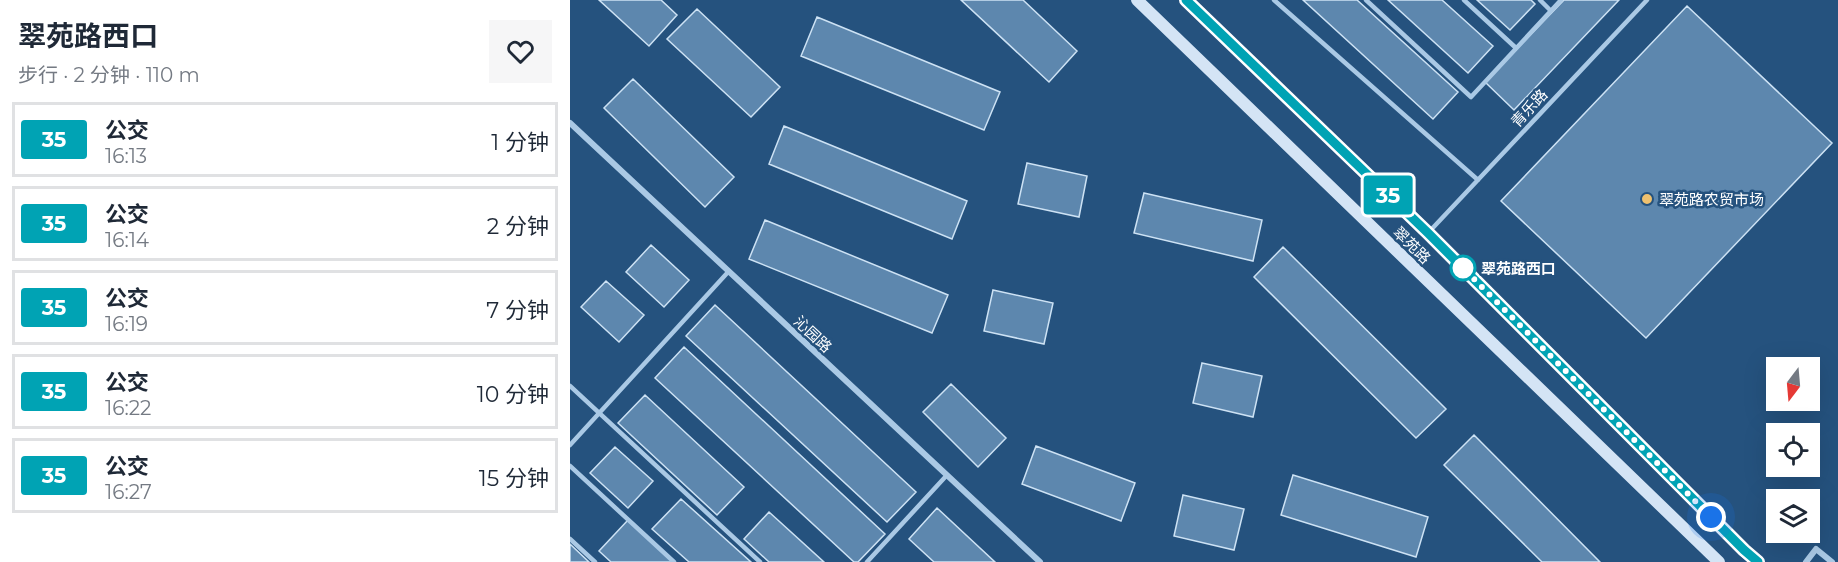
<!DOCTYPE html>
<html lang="zh">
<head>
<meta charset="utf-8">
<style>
	body { margin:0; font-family:Montserrat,"Noto Sans SC",sans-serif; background:#f6f6f7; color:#1f2937; height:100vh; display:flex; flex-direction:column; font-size:22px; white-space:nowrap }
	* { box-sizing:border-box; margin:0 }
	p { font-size:20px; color:#747a83 }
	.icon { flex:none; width:33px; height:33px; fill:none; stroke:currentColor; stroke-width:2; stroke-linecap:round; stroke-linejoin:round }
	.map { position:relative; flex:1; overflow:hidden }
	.side { display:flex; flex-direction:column; background:#fff; width:570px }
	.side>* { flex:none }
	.badge { padding:0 12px; border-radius:4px; font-size:21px; line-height:39px }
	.needle { width:39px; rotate:196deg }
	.buttons { position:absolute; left:1196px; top:357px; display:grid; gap:12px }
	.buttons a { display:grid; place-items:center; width:54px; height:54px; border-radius:0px; background:#fff; box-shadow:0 6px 24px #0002; font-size:30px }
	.you { position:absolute; width:30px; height:30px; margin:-15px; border:4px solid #fff; border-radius:50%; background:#1a73e8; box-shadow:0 0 0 9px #1a73e833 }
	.map>.badge { position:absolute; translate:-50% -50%; box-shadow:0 0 0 3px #fff }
	.round { display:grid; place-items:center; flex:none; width:63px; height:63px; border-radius:0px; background:#f6f6f7 }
	.summary { display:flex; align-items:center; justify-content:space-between; height:102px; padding:0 18px }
	h1 { font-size:28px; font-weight:700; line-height:45px }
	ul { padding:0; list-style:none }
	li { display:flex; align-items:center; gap:18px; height:75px; margin:0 12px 9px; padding:0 6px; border:3px solid #e0e1e3; border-radius:0px }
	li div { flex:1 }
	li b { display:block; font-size:22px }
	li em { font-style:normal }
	li .badge { min-width:66px; font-weight:700; text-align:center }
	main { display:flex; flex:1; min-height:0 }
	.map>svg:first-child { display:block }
	.building { fill:#5d87ae; stroke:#cde2f4; stroke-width:1.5 }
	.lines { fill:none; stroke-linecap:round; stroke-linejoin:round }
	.service { stroke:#aac9e5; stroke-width:4.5 }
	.minor { stroke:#aac9e5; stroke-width:6 }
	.secondary { stroke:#d4e4f5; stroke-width:12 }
	.line-casing { stroke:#fff; stroke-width:14 }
	.line { stroke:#00a3b4; stroke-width:9 }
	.walk { stroke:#fff; stroke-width:6; stroke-dasharray:0 10.8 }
	.poi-dot { fill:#efc16f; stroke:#25527e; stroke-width:2 }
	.stop-dot { fill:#fff; stroke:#00a3b4; stroke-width:3 }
	.labels { text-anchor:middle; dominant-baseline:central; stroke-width:5; stroke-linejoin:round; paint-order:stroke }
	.street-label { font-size:15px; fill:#fff; stroke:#25527e }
	.poi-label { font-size:15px; fill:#fff; stroke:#25527e; text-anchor:start }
	.stop-label { font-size:15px; font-weight:bold; fill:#fff; stroke:#25527e; text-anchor:start }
</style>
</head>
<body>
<main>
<section class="side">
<div class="summary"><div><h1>翠苑路西口</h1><p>步行 · 2 分钟 · 110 m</p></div><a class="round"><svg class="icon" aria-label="heart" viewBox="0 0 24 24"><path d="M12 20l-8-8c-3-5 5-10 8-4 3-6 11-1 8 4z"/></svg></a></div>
<ul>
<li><span class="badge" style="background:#00a3b4;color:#fff">35</span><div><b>公交</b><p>16:13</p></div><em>1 分钟</em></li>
<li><span class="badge" style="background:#00a3b4;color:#fff">35</span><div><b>公交</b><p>16:14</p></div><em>2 分钟</em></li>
<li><span class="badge" style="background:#00a3b4;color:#fff">35</span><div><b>公交</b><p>16:19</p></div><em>7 分钟</em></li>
<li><span class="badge" style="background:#00a3b4;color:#fff">35</span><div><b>公交</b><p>16:22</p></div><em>10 分钟</em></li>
<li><span class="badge" style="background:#00a3b4;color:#fff">35</span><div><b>公交</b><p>16:27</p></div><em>15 分钟</em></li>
</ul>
</section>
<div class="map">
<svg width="1268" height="562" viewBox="0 0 1268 562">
	<rect width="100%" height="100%" fill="#25527e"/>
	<path class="building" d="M29,0H91L107,15L79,46Z
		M391,0H453L507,51L479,82Z
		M733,0H787L888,92L863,119Z
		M818,0H872L923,46L898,73Z
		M907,0H961L965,4L940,30Z
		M994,0H1049L944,110L915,82Z
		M1117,6L1262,143L1076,338L931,201Z
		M127,9L210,87L181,117L97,39Z
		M247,17L430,92L414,130L231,56Z
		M63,79L164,177L135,207L34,108Z
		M214,126L397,201L382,239L199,164Z
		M457,163L517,176L509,217L448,204Z
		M574,193L692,220L683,261L564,233Z
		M195,220L378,295L362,333L179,259Z
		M81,245L119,280L94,307L56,272Z
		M713,247L876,409L846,438L684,277Z
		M36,281L74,315L49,342L11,307Z
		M423,290L483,303L474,344L414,331Z
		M145,305L346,492L317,522L116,336Z
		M114,347L315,534L288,562H284L85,378Z
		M632,363L692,376L683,417L623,403Z
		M381,384L436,438L408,467L353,412Z
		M75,395L174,487L147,515L48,423Z
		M904,435L1030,562H972L874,465Z
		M466,446L565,483L551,521L452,484Z
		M45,447L83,481L58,508L20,473Z
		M723,475L858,517L846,557L711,515Z
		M613,495L674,509L664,550L604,536Z
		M111,499L181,562H119L82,529Z
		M367,508L425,562H364L339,539Z
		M199,512L254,562H199L174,539Z
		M58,520L103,562H41L29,551Z
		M0,544L19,562H0Z"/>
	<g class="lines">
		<path class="service" d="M704,0L908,180
			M796,0L901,97L991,0
			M894,0L946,48
			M970,0L981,11
			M858,233L1077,0
			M0,386L190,562
			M0,445L159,271
			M0,466L104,562
			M0,539L25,562
			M297,562L377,475"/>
		<path class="minor" d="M0,123L470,562
			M1236,562L1246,549L1262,562"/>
		<path class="secondary" d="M567,0L1149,562
			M616,0L858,233L1174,551L1188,562"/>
	</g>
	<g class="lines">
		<g class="line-casing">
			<path id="line" d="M616,0L858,233L1174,550L1188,562"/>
		</g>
		<use href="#line" class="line"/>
		<path class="walk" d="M893,268L891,266L1141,517"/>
	</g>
	<circle class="poi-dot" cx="1077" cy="199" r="6"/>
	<circle class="stop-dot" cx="893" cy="268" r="12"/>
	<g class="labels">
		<g class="street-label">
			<text transform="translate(959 108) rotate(-47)">青乐路</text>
			<text transform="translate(842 245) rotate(44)">翠苑路</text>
			<text transform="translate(243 334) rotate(43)">沁园路</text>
		</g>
		<g class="poi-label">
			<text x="1089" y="199">翠苑路农贸市场</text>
		</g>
		<g class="stop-label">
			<text x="911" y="268">翠苑路西口</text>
		</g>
	</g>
</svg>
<div class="buttons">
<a><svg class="needle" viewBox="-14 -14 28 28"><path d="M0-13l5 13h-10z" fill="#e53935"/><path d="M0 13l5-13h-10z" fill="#747a83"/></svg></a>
<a><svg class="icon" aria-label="locate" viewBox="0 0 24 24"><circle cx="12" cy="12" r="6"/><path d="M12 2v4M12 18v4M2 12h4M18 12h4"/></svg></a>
<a><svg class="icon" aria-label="layers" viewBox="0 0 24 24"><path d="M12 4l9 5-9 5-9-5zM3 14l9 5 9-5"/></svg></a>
</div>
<div class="you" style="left:1141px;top:517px"></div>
<b class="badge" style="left:818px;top:195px;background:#00a3b4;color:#fff">35</b>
</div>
</main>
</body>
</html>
